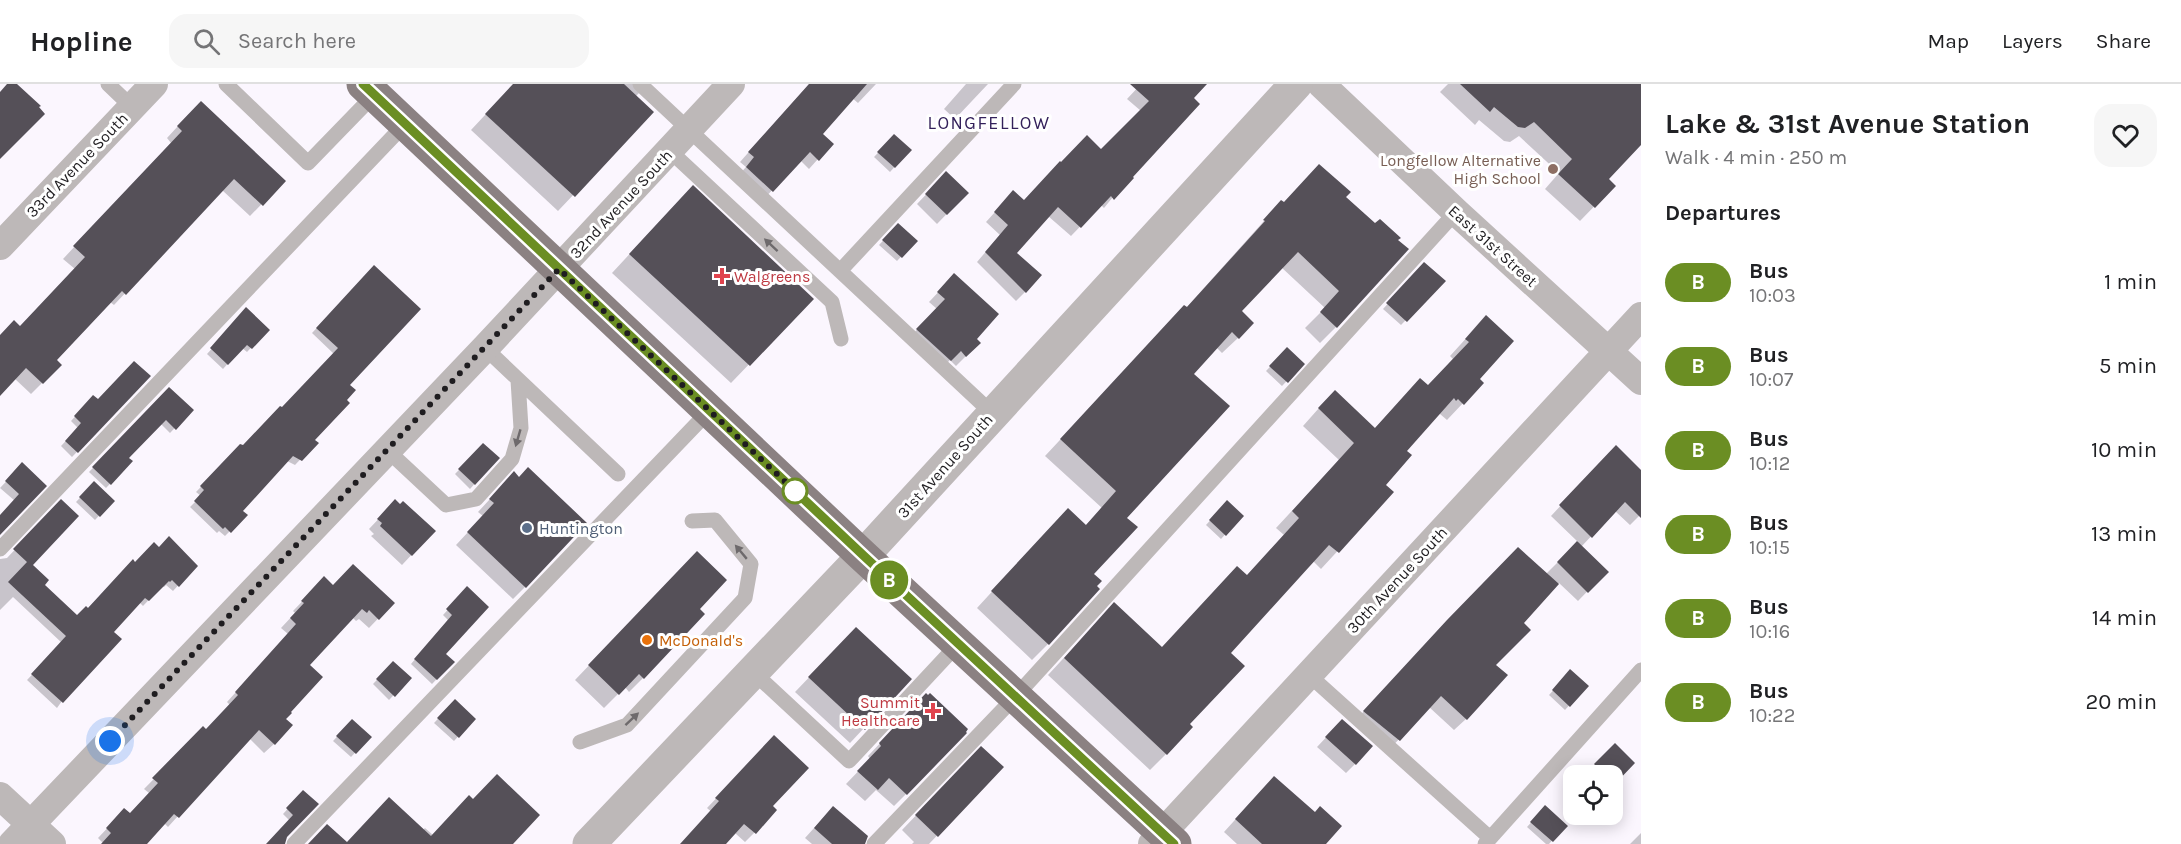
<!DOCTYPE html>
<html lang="en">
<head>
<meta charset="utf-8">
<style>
	body { margin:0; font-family:Karla,sans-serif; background:#f6f6f6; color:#202124; height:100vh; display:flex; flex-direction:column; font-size:22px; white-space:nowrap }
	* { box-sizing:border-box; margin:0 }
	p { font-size:20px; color:#757577 }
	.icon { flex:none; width:33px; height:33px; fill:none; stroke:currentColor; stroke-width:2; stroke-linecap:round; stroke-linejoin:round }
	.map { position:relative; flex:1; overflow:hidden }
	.drawer { display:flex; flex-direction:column; background:#fff; width:540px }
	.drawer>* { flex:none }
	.badge { padding:0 12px; border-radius:20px; font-size:21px; line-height:39px }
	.fabs { position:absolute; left:1563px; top:681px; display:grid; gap:12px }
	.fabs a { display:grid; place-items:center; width:60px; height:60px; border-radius:12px; background:#fff; box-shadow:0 3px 15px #0003; font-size:30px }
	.you { position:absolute; width:30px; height:30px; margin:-15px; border:4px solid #fff; border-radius:50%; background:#1a73e8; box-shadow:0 0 0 9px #1a73e833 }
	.map>.badge { position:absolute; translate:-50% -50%; box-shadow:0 0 0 3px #fff }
	h2 { padding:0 24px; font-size:22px; line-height:54px }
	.round { display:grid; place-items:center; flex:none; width:63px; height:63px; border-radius:18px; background:#f6f6f6 }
	.head { display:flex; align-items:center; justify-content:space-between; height:102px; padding:0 24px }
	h1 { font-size:28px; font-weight:700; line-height:45px }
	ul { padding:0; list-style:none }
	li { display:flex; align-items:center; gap:18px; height:84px; padding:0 24px }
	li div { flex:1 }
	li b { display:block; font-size:22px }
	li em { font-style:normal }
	li .badge { min-width:66px; font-weight:700; text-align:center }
	header { display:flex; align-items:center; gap:36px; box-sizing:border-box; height:84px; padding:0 30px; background:#fff; border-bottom:2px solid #e0e0e0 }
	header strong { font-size:28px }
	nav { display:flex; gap:33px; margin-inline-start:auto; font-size:21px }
	.search { width:420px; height:54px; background:#f6f6f6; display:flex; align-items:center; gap:15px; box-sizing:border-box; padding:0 21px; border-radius:18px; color:#757577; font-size:22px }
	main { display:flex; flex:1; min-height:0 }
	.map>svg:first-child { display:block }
	.shadow { fill:#0003 }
	.building { fill:#555058 }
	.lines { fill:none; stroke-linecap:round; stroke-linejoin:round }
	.service { stroke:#bdb8b8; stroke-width:15 }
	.minor { stroke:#bdb8b8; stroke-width:28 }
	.tertiary { stroke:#bdb8b8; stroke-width:33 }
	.primary { stroke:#8b8182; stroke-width:33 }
	.oneway { fill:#6e6a6c }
	.line-casing { stroke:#fff; stroke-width:14 }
	.line { stroke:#6b8e23; stroke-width:9 }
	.walk { stroke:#1f1d20; stroke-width:6; stroke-dasharray:0 10.8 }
	.education-dot { fill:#8d6e63; stroke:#fff; stroke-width:2 }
	.health-dot { fill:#e0444e; stroke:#fff; stroke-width:2 }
	.stop-dot { fill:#fff; stroke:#6b8e23; stroke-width:3 }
	.service-dot { fill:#5c6f8a; stroke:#fff; stroke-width:2 }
	.food-dot { fill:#e8710a; stroke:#fff; stroke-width:2 }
	.labels { text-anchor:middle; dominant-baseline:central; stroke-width:6; stroke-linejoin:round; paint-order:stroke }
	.education-label { font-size:16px; fill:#785e54; stroke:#fff; text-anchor:end }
	.street-label { font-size:16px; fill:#1f1d20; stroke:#fff }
	.health-label { font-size:16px; fill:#be3a42; stroke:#fff; text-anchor:start }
	.service-label { font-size:16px; fill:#4e5e75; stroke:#fff; text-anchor:start }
	.food-label { font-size:16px; fill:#c56008; stroke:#fff; text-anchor:start }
	.neighbourhood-label { font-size:18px; letter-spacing:1.5px; fill:#33205a; stroke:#fff }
</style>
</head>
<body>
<header>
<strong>Hopline</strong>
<div class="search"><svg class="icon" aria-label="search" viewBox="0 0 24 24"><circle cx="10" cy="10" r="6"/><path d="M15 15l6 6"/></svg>Search here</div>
<nav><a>Map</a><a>Layers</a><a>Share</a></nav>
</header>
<main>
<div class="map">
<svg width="1641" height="760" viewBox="0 0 1641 760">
	<rect width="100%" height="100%" fill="#fbf6fe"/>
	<path class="shadow" d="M514,0H648L636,12L652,28L558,127L471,46Z
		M809,0H876L858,19L852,14L821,50L818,75L809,85L800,76L763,116L737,93L746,83L740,78Z
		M966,0H988L955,35L944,25Z
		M1141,0H1205L1104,124L1101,121L1071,152L1048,132L1014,169L1025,208L1016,217L977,178L1000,151L986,138L1004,118H1024L1101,67L1141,27L1127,15Z
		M1448,0H1641V58L1607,95L1614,102L1580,137L1545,105L1559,89L1519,52L1510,58L1504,57L1479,36L1475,41L1440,8Z
		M189,30L284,97L250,132L222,106L114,221L110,218L55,276L60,281L31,310L14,294L0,309V252L20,244L75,185L63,175L171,59L167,54Z
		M894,52L909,67L890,88L874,73Z
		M937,99L967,109L937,140L917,120Z
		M1344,114L1375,141L1336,243L1320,259L1305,244L1325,224L1281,183L1240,227L1238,254L1222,269L1216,263L1192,290L1125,434L1048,560L1032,576L977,524L1052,442H1085L1102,424L1045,372L1169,239L1186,224L1281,118L1283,120Z
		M675,121L812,215L731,299L612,189Z
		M898,141L916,157L897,177L879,161Z
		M1424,180L1443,198L1401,241L1383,225Z
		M374,183L348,301L313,356L316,359L295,381L287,377L241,427L246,431L225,452L219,447L217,449L190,423L201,412L196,408L240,362L244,363L282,325L334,270L312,249Z
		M945,201L979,259L956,282L950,276L940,286L908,255L937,225L929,218Z
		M268,246L247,268L242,264L223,285L207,270L226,249Z
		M1470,250L1477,295L1482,299L1447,336L1440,330L1437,331L1405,367L1384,401L1392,408L1321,485L1312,476L1229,569L1188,641L1166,670L1150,686L1048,591L1098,537L1161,564L1246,493L1284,451L1276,444L1339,376L1303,342L1319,324L1374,345L1420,296L1428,303L1453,275L1450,272Z
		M1287,265L1303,280L1282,302L1266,287Z
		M149,293L72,373L61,362L78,344L71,337L93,313L98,317Z
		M169,305L192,326L170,349L160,339L127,375L131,378L106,404L89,388Z
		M483,361L498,374L470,405L455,390Z
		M1606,373L1641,388V430L1630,441L1615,427L1581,463L1606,488L1578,517L1559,499L1522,539L1494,581L1466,635L1454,646L1429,623L1387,668L1353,639L1435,550L1546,490L1578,458L1551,432Z
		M17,386L45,402L0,449V432L15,417L0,404Z
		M94,399L113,417L95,436L76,418Z
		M502,402L525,503L513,515L456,461L483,432L478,428Z
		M61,417L31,482L42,501L77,533L87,525L135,479L159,464L196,482L173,507L166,501L164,503L162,502L143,522L139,518L111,548L57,624L27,596L62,559L13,513L0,526V475L7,474Z
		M1227,418L1242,432L1221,455L1206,441Z
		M386,427L434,447L402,481L371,452L374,450L369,445Z
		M683,483L698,525L643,594L629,608L625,603L604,624L575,596Z
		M333,503L393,519L369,544L359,535L356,537L352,533L308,581L274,660L264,669L249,654L168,743L164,739L103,759L98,754L115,736L129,731L149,709L144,705L203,645L205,647L230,621L227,618L288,550L281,544L295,529L293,527L315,504Z
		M467,505L444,570L453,578L432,600L411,580L448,536L443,531Z
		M842,559L910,595L850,659L795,608Z
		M393,579L410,594L389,616L373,600Z
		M1570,588L1587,602L1565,626L1549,611Z
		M455,617L474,635L454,657L434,639Z
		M914,623L906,710L894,722L876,706L865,717L846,700L870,675L868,672Z
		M352,637L370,653L351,673L333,657Z
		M1333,646L1355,680L1346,689L1317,663Z
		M1615,661L1633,679L1612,701V692H1597L1591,686Z
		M765,663L771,722L754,749L745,758L707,724Z
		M967,678L1002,683L929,760H912L914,758L902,746Z
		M1262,706L1324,760H1237L1224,748Z
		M303,708L285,753L289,736L283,730Z
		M1545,723L1565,742L1549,760H1546L1527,743Z
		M824,733L859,760H812L805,754Z
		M425,744L433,751L510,760H370L423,746Z
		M1641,749V760H1630Z"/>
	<path class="building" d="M7,0H17L41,22L39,23L45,30L0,75V8Z
		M513,0H624L654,28L575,113L485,30Z
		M809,0H867L823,50L834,60L819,77L810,68L773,108L746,83L754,73L748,68Z
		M1130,0H1207L1194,14L1200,20L1133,93L1134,94L1114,116L1111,112L1081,144L1058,123L1017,169L1042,191L1026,209L985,168L1008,141L994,128L1013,106L1024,116L1060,77L1061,78L1087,51L1101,65L1149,17Z
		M1460,0H1641V61L1609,95L1616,102L1595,124L1558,90L1572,75L1534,38L1525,44L1518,43L1494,23L1490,28Z
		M201,17L286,97L263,122L234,95L126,211L122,207L57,276L62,281L43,300L26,284L0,312V251L14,236L20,242L85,173L73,162L182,47L177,42Z
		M894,50L912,66L895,84L877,68Z
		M1319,80L1351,108L1346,113L1375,139L1380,135L1401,154L1398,156L1409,165L1337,244L1320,228L1339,207L1298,168L1242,227L1254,239L1239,255L1232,248L1194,290L1230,322L1127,434L1138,443L1094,490L1102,497L1097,502L1100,505L1049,561L991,507L1068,424L1086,441L1116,407L1060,355L1184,221L1187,223L1265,137L1263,136L1281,116L1284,118Z
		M946,87L969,109L947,131L925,110Z
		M693,101L814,215L750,282L629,170Z
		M898,139L918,157L902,174L882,156Z
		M1424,178L1446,197L1407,238L1386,219Z
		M374,181L421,225L350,301L356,306L347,316L350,319L315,356L319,359L302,377L293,372L243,427L248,431L231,449L225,443L223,445L194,417L204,406L200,402L240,360L243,361L280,322L282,323L338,264L316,244Z
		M954,189L999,230L977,255L981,259L966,273L961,267L951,277L916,245L945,215L937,208Z
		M246,223L270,246L252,265L247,261L228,281L210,264Z
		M1486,231L1514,257L1480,295L1484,299L1464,321L1458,315L1456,317L1454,314L1407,367L1412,371L1386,401L1394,408L1339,469L1329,461L1231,569L1245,582L1190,640L1193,643L1167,671L1064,574L1114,518L1162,563L1237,482L1247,491L1299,434L1292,427L1354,359L1318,324L1335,306L1375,344L1420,294L1428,301L1469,258L1465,255Z
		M1287,263L1305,280L1288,299L1269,282Z
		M134,277L151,292L78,369L65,357L81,339L74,332L93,311L98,315Z
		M169,303L194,326L176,346L166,336L129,374L133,377L111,401L92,383Z
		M483,359L500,374L475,401L458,385Z
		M1616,361L1641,386V434L1625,418L1592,454L1559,421Z
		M22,378L47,402L0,451V431L19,410L5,397Z
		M528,383L587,439L526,504L467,448L494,419L489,415L514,387L519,393Z
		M94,397L115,417L100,433L79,413Z
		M61,415L79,432L33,481L49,496L45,501L77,531L86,522L88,524L133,475L135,478L154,458L159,463L169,452L198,482L179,503L172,496L170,498L169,497L149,517L145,514L114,548L122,555L63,619L31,590L66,552L8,498L27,478L13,465Z
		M395,415L400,420L403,417L436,447L412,472L380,442L382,439L377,435Z
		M1227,416L1244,432L1226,452L1209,436Z
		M1577,457L1609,488L1588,509L1557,478Z
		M1518,463L1559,500L1524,539L1531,546L1496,581L1508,591L1467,636L1441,612L1400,657L1363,627L1447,536Z
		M697,467L727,496L700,525L705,530L644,595L639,590L619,611L588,581Z
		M353,480L395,519L379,536L369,526L367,529L362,525L310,581L323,593L291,628L292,629L286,635L293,641L275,661L259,646L179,734L174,730L147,760H101L111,749L106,744L124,724L130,729L158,699L152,694L203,642L206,645L238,611L235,608L296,540L290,534L304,519L301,517L324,492L333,501Z
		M467,502L489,523L446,570L455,578L437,596L414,575L452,531L446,525Z
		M856,543L912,595L865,646L808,593Z
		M393,577L412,594L395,613L376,595Z
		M1570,585L1589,602L1570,623L1552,606Z
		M926,609L928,611L930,609L968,645L966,648L967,649L907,711L889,694L878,706L857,687L881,662L879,659Z
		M455,615L476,635L459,654L437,634Z
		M352,635L372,653L356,670L336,652Z
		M1342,635L1373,662L1356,681L1325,653Z
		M774,651L809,684L773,722L777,726L756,750L744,740L726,760H680L719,717L715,714Z
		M1615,659L1635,679L1615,700L1612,698V692H1606L1594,680Z
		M981,662L1004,683L938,753L915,731Z
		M497,690L540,731L513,760H308L327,740L347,758L389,713L431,752L469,711L473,715Z
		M1274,692L1315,728L1320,722L1342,742L1326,760H1262L1235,735Z
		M303,706L319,720L287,753L285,760H266L293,731L286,724Z
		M1545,721L1568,742L1553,758L1530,738Z
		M833,722L868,752L865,760H832L814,744Z"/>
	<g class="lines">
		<path class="service" d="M108,0L132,23
			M226,0L308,79L374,11
			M640,0L993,330
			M670,67L832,218L841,255
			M840,187L1014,0
			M485,264L618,390
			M387,366L446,421L476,415L512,375L521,344L518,296
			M0,465L405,40
			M753,588L849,677L959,559
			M1309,591L1490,754
			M580,658L627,641L745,514L751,480L715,436L692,437
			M294,760L710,326
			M874,760L1016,612L1456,128
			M1485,760L1641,586"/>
		<path class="minor" d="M1321,0L1456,128L1641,297
			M0,162L154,0
			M0,712L52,760
			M12,760L485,264L731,0
			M1152,760L1641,232"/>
		<path class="tertiary" d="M589,760L863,472L1296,0"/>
		<path class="primary" d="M363,0L863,472L1175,760"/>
	</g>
	<defs><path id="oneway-solid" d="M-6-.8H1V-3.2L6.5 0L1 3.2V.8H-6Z" transform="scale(1.5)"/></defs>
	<g class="oneway">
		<use href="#oneway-solid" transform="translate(771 161) rotate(-137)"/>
		<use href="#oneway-solid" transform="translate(518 354) rotate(106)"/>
		<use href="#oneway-solid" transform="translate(741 468) rotate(-130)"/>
		<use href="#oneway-solid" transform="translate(632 635) rotate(-43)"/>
	</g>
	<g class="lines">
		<g class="line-casing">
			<path id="line" d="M363,0L864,472L1174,760"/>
		</g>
		<use href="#line" class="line"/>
		<path class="walk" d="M110,657L559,185L795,407"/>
	</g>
	<circle class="education-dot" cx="1553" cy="85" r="6"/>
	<g class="health-dot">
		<path d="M719 183h6v6h6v6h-6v6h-6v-6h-6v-6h6z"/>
		<path d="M930 618h6v6h6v6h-6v6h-6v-6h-6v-6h6z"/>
	</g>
	<circle class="stop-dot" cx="795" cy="407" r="12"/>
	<circle class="service-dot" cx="527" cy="444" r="6"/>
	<circle class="food-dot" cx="647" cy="556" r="6"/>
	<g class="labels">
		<g class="education-label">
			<text x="1541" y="76">Longfellow Alternative<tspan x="1541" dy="18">High School</tspan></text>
		</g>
		<g class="street-label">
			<text transform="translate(77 81) rotate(-46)">33rd Avenue South</text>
			<text transform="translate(621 120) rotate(-47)">32nd Avenue South</text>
			<text transform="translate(1493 162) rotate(42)">East 31st Street</text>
			<text transform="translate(945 382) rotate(-48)">31st Avenue South</text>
			<text transform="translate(1397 496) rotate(-47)">30th Avenue South</text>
		</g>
		<g class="health-label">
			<text x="734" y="192">Walgreens</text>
			<text x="920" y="618" text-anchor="end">Summit<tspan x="920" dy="18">Healthcare</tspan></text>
		</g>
		<g class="service-label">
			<text x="539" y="444">Huntington</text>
		</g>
		<g class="food-label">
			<text x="659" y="556">McDonald's</text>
		</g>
		<g class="neighbourhood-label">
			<text x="989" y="39">LONGFELLOW</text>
		</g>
	</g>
</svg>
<div class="fabs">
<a><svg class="icon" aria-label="locate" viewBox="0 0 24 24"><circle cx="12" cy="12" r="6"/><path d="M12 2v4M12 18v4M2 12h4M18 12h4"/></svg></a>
</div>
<div class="you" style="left:110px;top:657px"></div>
<b class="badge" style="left:889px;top:496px;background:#6b8e23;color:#fff">B</b>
</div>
<section class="drawer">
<div class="head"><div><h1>Lake &amp; 31st Avenue Station</h1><p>Walk · 4 min · 250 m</p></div><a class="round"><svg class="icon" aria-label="heart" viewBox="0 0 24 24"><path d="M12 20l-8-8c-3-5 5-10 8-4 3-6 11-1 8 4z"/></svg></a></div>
<h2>Departures</h2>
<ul>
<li><span class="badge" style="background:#6b8e23;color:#fff">B</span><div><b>Bus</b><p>10:03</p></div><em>1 min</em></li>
<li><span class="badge" style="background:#6b8e23;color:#fff">B</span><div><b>Bus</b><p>10:07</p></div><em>5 min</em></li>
<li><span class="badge" style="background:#6b8e23;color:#fff">B</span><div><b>Bus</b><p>10:12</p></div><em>10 min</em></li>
<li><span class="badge" style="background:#6b8e23;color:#fff">B</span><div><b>Bus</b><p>10:15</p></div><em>13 min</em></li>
<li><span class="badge" style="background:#6b8e23;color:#fff">B</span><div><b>Bus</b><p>10:16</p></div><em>14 min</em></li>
<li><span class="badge" style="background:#6b8e23;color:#fff">B</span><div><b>Bus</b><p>10:22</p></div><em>20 min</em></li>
</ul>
</section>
</main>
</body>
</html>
